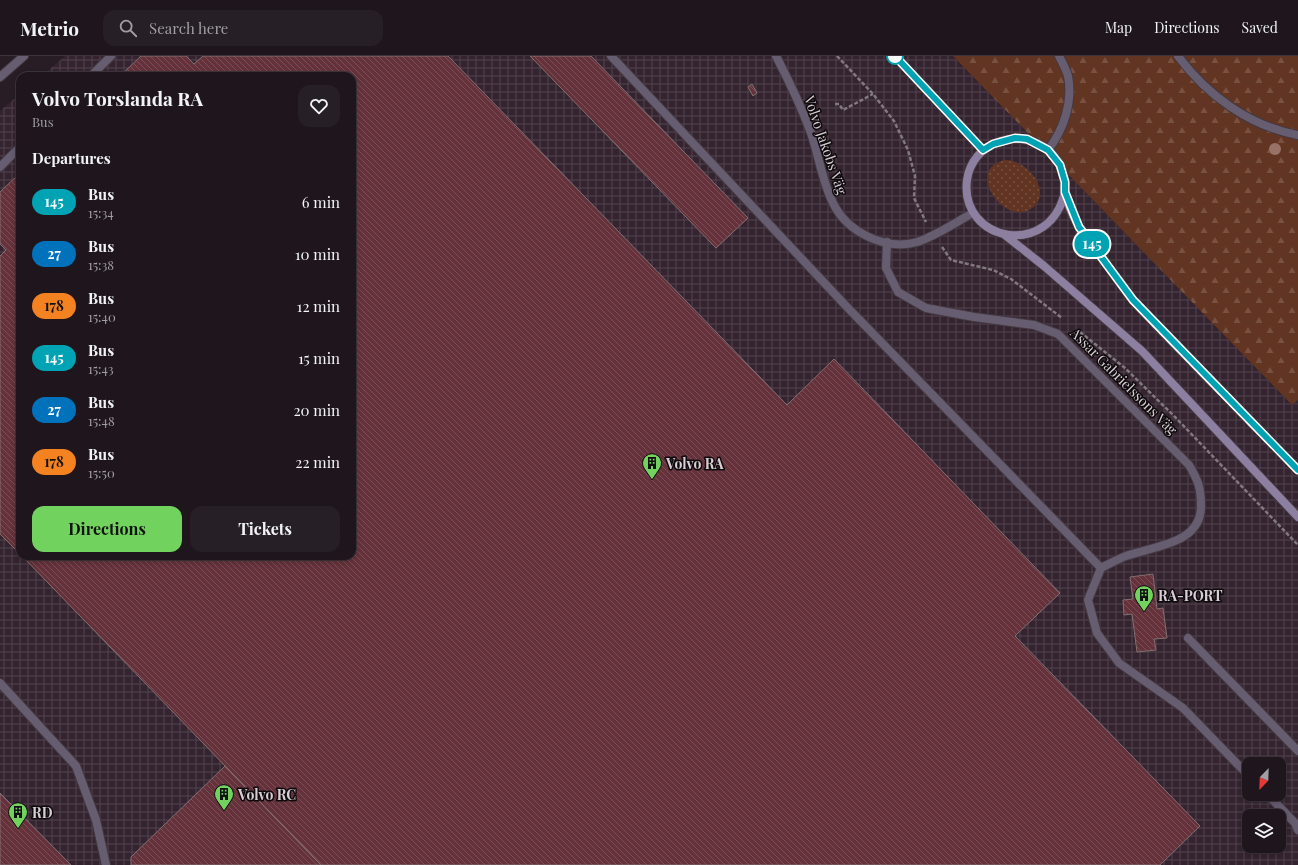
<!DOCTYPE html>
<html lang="en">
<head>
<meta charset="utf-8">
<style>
	body { margin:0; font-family:"Playfair Display",serif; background:#261f25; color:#f1f3f6; height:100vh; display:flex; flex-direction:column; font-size:15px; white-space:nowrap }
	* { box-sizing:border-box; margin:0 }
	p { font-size:13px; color:#a19fa3 }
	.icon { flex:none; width:22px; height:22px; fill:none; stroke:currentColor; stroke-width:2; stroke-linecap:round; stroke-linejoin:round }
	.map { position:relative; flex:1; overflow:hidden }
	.details { position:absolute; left:16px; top:16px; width:340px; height:488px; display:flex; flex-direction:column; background:#1e161c; border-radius:12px; box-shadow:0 2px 6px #0003,0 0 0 1px #3c353b }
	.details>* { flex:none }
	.badge { padding:0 8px; border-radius:13px; font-size:14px; line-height:26px }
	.needle { width:26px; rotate:203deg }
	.tools { position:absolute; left:1242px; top:701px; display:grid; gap:8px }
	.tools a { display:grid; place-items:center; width:44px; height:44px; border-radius:8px; background:#1e161c; box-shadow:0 2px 6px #0003,0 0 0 1px #3c353b; font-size:20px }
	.map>.badge { position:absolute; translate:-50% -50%; box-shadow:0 0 0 2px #fff }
	h2 { padding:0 16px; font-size:15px; line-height:36px }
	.round { display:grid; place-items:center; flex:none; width:42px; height:42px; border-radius:12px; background:#261f25 }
	.summary { display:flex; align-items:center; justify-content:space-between; height:68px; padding:0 16px }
	h1 { font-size:19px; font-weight:700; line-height:30px }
	.cta { display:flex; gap:8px; margin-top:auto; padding:8px 16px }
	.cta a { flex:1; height:46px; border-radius:12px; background:#71d35e; color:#111; font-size:16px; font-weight:700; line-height:46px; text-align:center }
	.cta a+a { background:#261f25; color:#f1f3f6 }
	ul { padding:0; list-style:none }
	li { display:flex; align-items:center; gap:12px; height:52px; padding:0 16px }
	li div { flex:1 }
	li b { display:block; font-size:15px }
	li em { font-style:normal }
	li .badge { min-width:44px; font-weight:700; text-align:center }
	header { display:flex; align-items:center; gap:24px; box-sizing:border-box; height:56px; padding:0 20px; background:#1e161c; border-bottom:1px solid #3c353b }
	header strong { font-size:19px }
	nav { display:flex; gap:22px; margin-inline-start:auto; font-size:14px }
	.search { width:280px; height:36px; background:#261f25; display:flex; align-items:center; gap:10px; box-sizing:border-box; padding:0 14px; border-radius:12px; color:#a19fa3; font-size:15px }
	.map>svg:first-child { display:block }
	.industrial { fill:url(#industrial-grid); fill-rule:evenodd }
	.grass { fill:url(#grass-dots) }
	.forest { fill:url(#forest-firs) }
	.building { fill:url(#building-back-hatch); stroke:#817072 }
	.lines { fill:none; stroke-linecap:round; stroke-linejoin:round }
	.lane-casing { stroke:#443941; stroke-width:10 }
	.street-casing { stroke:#443941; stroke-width:10 }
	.secondary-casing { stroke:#443941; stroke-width:10 }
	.path { stroke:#82797f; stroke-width:2.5; stroke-dasharray:4 2; stroke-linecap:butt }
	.lane { stroke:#665d71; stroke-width:8 }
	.street { stroke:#665d71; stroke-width:8 }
	.secondary { stroke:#8d7f9f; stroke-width:8 }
	.tree { fill:#997267 }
	.line-casing { stroke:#fff; stroke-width:9 }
	.line { stroke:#00a3b4; stroke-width:6 }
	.stop-dot { fill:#fff; stroke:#00a3b4; stroke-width:2 }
	.labels { text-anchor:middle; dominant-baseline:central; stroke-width:3; stroke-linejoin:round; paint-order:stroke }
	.street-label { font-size:14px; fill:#d6ced3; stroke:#0e090c }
	.poi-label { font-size:14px; font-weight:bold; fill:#d6ced3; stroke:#0e090c; text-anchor:start }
</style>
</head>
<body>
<header>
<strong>Metrio</strong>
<div class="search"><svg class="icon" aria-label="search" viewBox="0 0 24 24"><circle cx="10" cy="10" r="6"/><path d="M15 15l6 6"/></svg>Search here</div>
<nav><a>Map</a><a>Directions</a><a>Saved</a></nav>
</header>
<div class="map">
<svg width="1298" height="809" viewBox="0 0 1298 809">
	<defs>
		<pattern id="industrial-grid" width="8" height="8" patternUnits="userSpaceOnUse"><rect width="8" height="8" fill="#342430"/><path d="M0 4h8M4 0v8" fill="none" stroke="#51434d"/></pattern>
		<pattern id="grass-dots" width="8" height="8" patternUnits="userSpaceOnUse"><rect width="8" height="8" fill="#623522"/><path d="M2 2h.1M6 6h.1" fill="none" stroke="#785141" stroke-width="1.8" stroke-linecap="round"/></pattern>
		<pattern id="forest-firs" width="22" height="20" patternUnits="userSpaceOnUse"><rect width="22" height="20" fill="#623522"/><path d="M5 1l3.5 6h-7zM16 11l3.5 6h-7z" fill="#785141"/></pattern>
		<pattern id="building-back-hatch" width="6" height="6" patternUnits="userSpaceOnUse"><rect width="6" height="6" fill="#65323b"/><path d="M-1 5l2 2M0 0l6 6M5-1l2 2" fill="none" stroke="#7a4e56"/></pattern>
	</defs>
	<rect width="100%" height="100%" fill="#281d25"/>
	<path class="industrial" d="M65,0H953L1292,349L1298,344V809H0V55L20,38V500H352V20H42ZM1249,708H1279V738H1249ZM1249,760H1279V790H1249Z"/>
	<path class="grass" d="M1005,104C1030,104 1055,140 1029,154C1003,168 964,113 1005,104Z"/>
	<path class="forest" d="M953,0H1298V344L1292,349Z"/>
	<path class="building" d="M141,0H186L194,8L203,0H448L787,349L834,303L1060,537L1015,580L1200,770L1160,809H321L22,500H352V20H120Z
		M530,0H591L748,162L716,192Z
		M752,28L757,37L753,40L748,31Z
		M20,117V498L0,478V200L6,194L0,188V136Z
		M1153,518L1157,553L1163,552L1167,582L1154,583L1156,594L1137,596L1132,558L1124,559L1123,544L1133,543L1130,521Z
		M225,710L321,809H131V801Z
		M0,737L71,809H0Z"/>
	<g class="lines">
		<g class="lane-casing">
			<path id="lane" d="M611,0L847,251L1101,512
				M91,20L111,0
				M0,111L20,91
				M887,186L886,212L898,236L926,252L974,261L1034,269L1058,278L1189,409C1198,424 1201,432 1201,449C1202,488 1154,490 1126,500C1118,503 1109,508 1101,512
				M1101,512L1088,544L1097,577L1119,607L1183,652L1249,720
				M1188,582L1298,695
				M0,627L76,710L96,764L106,809
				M1267,738L1295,767L1298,774"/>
		</g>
		<g class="street-casing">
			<path id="street" d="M776,0C789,25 801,50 811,77C819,100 822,125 833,147C847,176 885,195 917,186C936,180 956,166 973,157
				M1178,0C1207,39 1249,70 1298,79
				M0,21L24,0
				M1048,94C1064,73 1073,46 1068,20C1066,13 1062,6 1059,0"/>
		</g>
		<g class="secondary-casing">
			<path id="secondary" d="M895,0L983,94
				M1065,135C1051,204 959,186 967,124C972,86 1019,70 1048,94C1057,101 1063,114 1065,126C1065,129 1064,133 1065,136C1067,147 1074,164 1081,173C1099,196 1115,221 1133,244C1153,267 1175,288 1196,310C1230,345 1264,379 1298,414
				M1005,179L1044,210L1142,295L1298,461"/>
		</g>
		<path class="path" d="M837,0L873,38L894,65L908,94L915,120L914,142L926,166
			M835,48H839L843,54L873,38
			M942,191L951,204L993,214L1011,223L1062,262
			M1080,276L1125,312L1176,362L1298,489"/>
		<use href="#lane" class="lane"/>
		<use href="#street" class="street"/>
		<use href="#secondary" class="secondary"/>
	</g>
	<circle class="tree" cx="1275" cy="93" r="6"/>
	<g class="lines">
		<g class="line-casing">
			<path id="line" d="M895,0L983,94L993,88L1015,82L1027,83L1048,94L1060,109L1065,126V136L1079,171L1133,244L1298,414"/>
		</g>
		<use href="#line" class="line"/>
	</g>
	<defs>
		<g id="building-pin" transform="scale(1)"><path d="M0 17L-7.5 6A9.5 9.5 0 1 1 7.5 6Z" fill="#71d35e" stroke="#0e090c"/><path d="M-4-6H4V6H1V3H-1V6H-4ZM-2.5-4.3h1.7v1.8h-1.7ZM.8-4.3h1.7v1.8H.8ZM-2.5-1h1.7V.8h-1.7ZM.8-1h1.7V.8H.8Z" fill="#111"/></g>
	</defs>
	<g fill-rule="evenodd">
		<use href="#building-pin" x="652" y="407"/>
		<use href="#building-pin" x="1144" y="539"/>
		<use href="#building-pin" x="224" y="738"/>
		<use href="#building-pin" x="18" y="756"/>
	</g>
	<circle class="stop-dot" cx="895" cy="0" r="8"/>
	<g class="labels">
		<g class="street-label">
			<text transform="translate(826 89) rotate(71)">Volvo Jakobs Väg</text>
			<text transform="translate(1124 325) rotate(45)">Assar Gabrielssons Väg</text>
		</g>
		<g class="poi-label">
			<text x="666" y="407">Volvo RA</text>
			<text x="1158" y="539">RA-PORT</text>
			<text x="238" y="738">Volvo RC</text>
			<text x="32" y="756">RD</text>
		</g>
	</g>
</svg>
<div class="tools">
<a><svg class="needle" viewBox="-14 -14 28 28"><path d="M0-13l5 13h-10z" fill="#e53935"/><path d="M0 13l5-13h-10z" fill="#a19fa3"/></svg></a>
<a><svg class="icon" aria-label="layers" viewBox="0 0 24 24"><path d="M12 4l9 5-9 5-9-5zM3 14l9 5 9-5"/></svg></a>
</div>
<b class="badge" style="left:1092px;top:188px;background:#00a3b4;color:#fff">145</b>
<section class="details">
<div class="summary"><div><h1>Volvo Torslanda RA</h1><p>Bus</p></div><a class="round"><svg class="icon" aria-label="heart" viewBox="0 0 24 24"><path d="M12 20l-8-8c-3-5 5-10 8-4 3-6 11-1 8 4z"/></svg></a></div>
<h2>Departures</h2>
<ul>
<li><span class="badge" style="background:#00a3b4;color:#fff">145</span><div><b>Bus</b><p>15:34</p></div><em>6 min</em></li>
<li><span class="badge" style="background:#0072bc;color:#fff">27</span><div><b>Bus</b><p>15:38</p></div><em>10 min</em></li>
<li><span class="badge" style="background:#f58220;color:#111">178</span><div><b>Bus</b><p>15:40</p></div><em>12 min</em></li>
<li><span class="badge" style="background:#00a3b4;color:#fff">145</span><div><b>Bus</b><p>15:43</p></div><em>15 min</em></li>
<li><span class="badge" style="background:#0072bc;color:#fff">27</span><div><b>Bus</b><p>15:48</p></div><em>20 min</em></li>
<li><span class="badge" style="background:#f58220;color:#111">178</span><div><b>Bus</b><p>15:50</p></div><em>22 min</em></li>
</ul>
<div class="cta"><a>Directions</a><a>Tickets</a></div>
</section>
</div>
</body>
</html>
